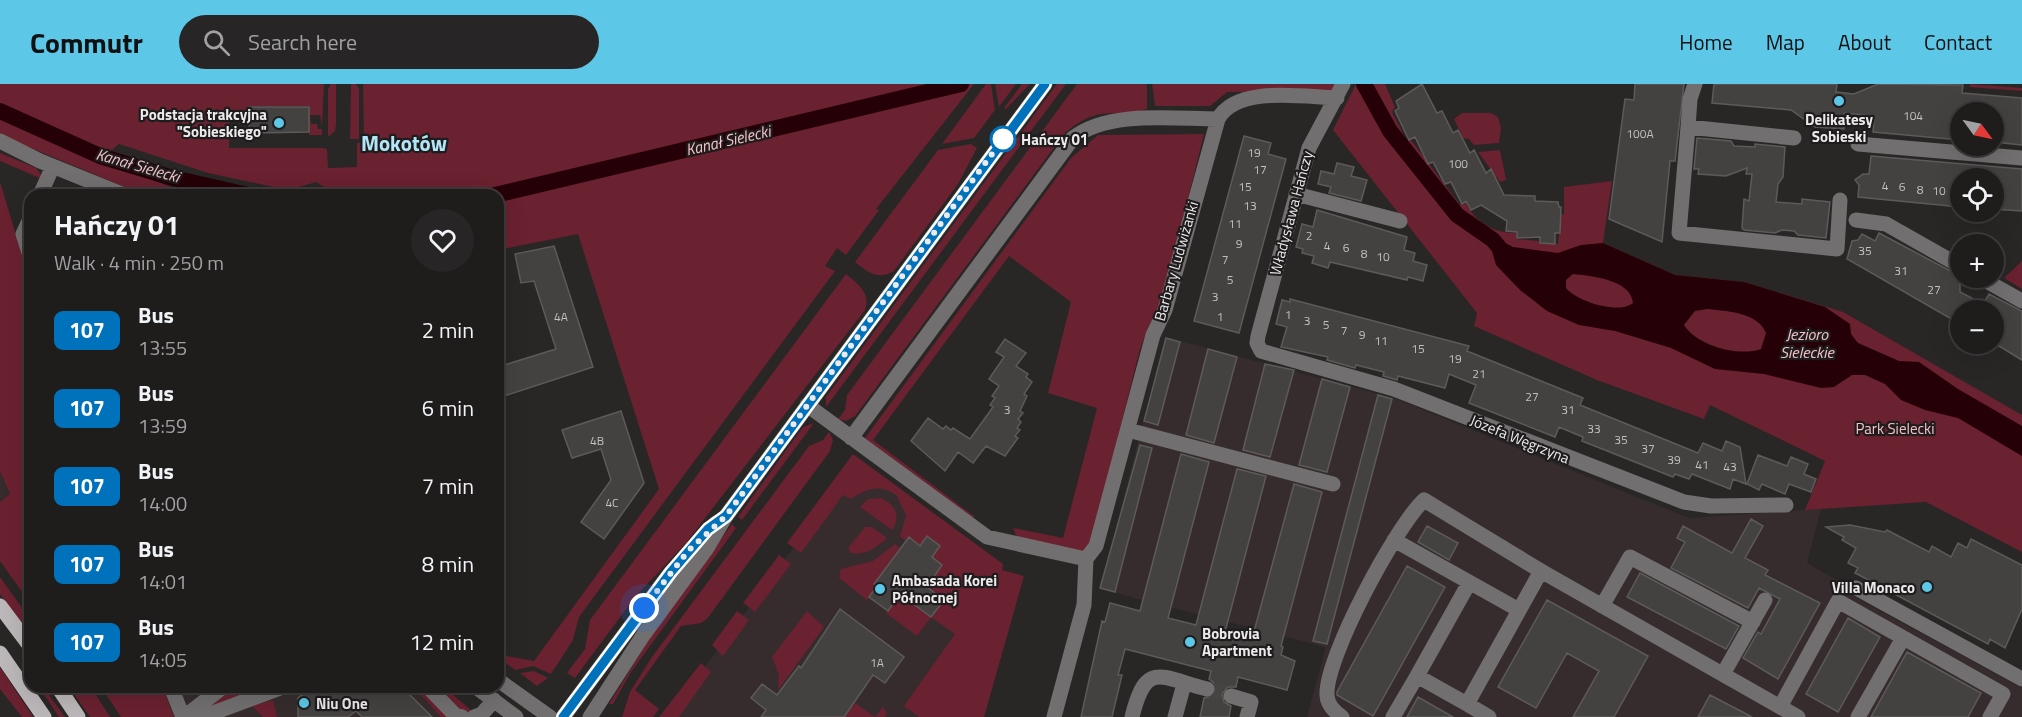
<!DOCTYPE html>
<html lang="en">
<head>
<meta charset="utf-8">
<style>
	body { margin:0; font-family:"Titillium Web",sans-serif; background:#272525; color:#f1f3f6; height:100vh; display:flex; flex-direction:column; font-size:22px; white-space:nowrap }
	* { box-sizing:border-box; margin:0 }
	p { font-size:20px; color:#a1a1a3 }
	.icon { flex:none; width:33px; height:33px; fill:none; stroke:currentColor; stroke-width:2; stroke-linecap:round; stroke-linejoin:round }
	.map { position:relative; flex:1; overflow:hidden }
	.side { position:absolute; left:24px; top:105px; width:480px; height:504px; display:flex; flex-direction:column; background:#1f1c1c; border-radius:18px; box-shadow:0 6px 24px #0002,0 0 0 2px #3c3a3b }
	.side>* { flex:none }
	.badge { padding:0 12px; border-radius:9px; font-size:21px; line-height:39px }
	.needle { width:39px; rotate:123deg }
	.controls { position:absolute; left:1950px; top:18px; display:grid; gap:12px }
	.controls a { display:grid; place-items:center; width:54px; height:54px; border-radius:50%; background:#1f1c1c; box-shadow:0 6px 24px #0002,0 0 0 2px #3c3a3b; font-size:30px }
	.you { position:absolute; width:30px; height:30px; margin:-15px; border:4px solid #fff; border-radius:50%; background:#1a73e8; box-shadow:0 0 0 9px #1a73e833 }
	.map>.badge { position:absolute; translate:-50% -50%; box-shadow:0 0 0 3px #fff }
	.round { display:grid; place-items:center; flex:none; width:63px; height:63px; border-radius:32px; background:#272525 }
	.overview { display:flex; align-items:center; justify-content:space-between; height:102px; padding:0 30px }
	h1 { font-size:28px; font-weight:700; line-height:45px }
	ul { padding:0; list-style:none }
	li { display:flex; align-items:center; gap:18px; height:78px; padding:0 30px }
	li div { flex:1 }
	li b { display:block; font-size:22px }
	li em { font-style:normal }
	li .badge { min-width:66px; font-weight:700; text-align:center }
	header { display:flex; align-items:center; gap:36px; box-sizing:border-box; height:84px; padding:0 30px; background:#5dc7e8; color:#111 }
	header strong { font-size:28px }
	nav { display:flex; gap:33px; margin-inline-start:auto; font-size:21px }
	.search { width:420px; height:54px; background:#272525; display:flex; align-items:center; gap:15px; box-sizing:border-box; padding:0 21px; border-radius:33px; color:#a1a1a3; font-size:22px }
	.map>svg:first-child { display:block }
	.built { fill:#362c2d }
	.green { fill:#6a2130 }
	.water { fill:#250007; fill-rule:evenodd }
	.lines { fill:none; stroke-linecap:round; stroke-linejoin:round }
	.canal { stroke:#250007; stroke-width:16 }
	.building { fill:#444141; stroke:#5d5a5a; stroke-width:1.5 }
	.minor-tunnel { stroke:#464343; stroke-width:15; stroke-dasharray:15 8; stroke-linecap:butt }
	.minor { stroke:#716f6f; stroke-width:15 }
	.major { stroke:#bcb8b9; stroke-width:15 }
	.line-casing { stroke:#fff; stroke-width:14 }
	.line { stroke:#0072bc; stroke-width:9 }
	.walk { stroke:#eceaea; stroke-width:6; stroke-dasharray:0 10.8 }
	.poi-dot { fill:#5dc7e8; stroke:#1f1c1d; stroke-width:2 }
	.stop-dot { fill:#fff; stroke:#0072bc; stroke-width:3 }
	.labels { text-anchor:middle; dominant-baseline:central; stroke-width:4.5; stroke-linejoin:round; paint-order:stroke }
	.number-label { font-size:12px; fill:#c2c0c0 }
	.poi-label { font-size:15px; font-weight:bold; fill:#eceaea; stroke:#1f1c1d; text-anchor:start }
	.stop-label { font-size:15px; font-weight:bold; fill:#eceaea; stroke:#1f1c1d; text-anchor:start }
	.street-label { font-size:15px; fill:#eceaea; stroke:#1f1c1d }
	.park-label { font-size:15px; fill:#f4c1c6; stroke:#1f1c1d }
	.water-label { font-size:16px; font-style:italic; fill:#f6c3c8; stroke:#1f1c1d }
	.district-label { font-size:21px; font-weight:bold; fill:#b1e6f9; stroke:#1f1c1d }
</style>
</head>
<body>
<header>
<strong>Commutr</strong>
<div class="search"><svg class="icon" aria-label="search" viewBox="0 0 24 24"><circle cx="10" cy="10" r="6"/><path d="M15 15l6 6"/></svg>Search here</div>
<nav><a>Home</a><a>Map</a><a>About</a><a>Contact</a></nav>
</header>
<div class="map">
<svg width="2022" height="633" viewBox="0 0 2022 633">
	<rect width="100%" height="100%" fill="#292626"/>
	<path class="built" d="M1165,253L1394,314L1689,434L1821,425L1807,479L1840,498L1849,510L2022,604V633H1307L1326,563L1100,505Z
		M859,375L1003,480L962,633H672L671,629Z
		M0,387L10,410L0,418Z
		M162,603H436L473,633H172Z"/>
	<path class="green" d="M0,0H324L322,42L320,31H310L311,40H317L318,45H322V51H309L308,22H250L249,29H229V64H323L327,65L328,84L357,83V59H364L363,0H974L876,125L879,126L846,171L837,164L825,182L835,187L579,533L573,556L551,590L533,582L515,586L498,573V566L507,572L534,577L659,405L578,150L498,166V111H338L316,98L288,106L208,89L119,60L107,70L0,22Z
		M331,0H336V40L335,47L328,53V5Z
		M351,0H356L359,5V55H350Z
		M986,0H991L995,26L974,54L942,60Z
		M995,0H1016L999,23Z
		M1022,0H1030L1006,25L1004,24Z
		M1057,0H1066L826,323V313Z
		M1077,0H1147V25C1111,35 1099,19 1064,50L855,332L846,337L838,335L845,326L847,311Z
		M1152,0H1337L1332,7L1227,8L1210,22H1155Z
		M1356,0H1385L1395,23L1392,28L1407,57L1411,56L1460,121L1466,119C1476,139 1494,149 1516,149V155L1539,157L1540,160H1558L1561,131L1564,130V103L1612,97L1603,159L1675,191L1744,198L1843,228L2022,331V468L1926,418L1805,426L1825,377L1710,321L1704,335L1597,296L1474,242L1477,229L1333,46Z
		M1970,0L2022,4V7L1970,3Z
		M1462,29H1491L1498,33L1501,44L1499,59L1474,61L1469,55L1463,54L1454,35Z
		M0,31L81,70L193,111H144L0,51Z
		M1204,50L1162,219L1149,241L1140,265L1092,456L1084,467L1018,455L1013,444L1063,454L1097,324L1048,309L1071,218L1009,172L873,356L975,433H969L867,358L865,354L1071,74L1098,51Z
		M971,60L977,64L958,100L894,187C879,197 867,188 855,178L938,66Z
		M1500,66L1506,96L1500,98L1478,68Z
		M0,69L36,84L41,91L40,94L0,77Z
		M0,98L30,197V519L0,477V418L10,410L0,387Z
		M2022,177V205L2004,194Z
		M846,190C858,200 871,209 865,226L686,459L635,513L575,594L567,589L585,565L590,536Z
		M814,339L742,436L738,433L803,343Z
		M829,348L833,356L830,367L707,535L701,539L681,542L635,606L659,625L653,633H622L630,608L652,573L809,362L823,356Z
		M853,370L1003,480L1002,486L1024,492L984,633H919L904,622L955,550L931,533L917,552L886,529L900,510L923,500L932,473L927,453L918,464L908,456L910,453L906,457L900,452L906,432L897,412C881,399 866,405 851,415L843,411L801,469L787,459Z
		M881,414C896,421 901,432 892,446L860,423L868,415Z
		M732,440L736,444L631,588L613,620H609L658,541Z
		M865,443H872L887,454C878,463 864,472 851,469L848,464Z
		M895,460L900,464L875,499L877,502L867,516L839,494L841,485L873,477Z
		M779,471L791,480L755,528L743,519Z
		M0,493L30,535V550L0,510Z
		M737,527L749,536L723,572L712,561Z
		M807,527L824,543L778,606L779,591L772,573Z
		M701,579L711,588L679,633H659Z
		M0,583L33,633H22L0,605Z
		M534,587L548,594L537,602L520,589Z
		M39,603H43L65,633H59Z
		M69,603H91L110,633H90Z
		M101,603H162L174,633H121Z
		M233,603H242L245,610L200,628Z
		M414,603H422L452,633H441Z
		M436,603H444L473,628H462Z
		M273,616L277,633H263L252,622Z
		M855,619L875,633L883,623L887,629L885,633H844Z"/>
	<path class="water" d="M1496,154L1513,163L1558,169L1581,161L1603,159L1675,191L1744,198L1825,223L1850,240L1851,250L1858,259L1899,277L1919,278L1958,305L2022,342V372L1958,334L1925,326L1901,316L1885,300L1865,291H1852L1834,303L1821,304L1764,290L1715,285L1671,264L1615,247L1579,241L1547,227L1520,206L1496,181L1490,160ZM1573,190C1590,192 1631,195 1633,219C1619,231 1576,217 1566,204V196ZM1707,225C1726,227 1758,228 1766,249L1761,265C1739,273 1697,262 1684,241L1695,227Z"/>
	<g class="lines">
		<path class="canal" d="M1364,0L1390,47L1457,131L1493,156L1507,173
			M0,27L100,72L173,94L248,111
			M495,111L961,0"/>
	</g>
	<path class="building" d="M1422,0L1437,29L1442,27L1453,49L1458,46L1470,69L1474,66L1486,89L1491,85L1504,111L1535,112V117L1558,118L1559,123H1561L1560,149H1555V160L1540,159V153L1517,154V148L1506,147L1507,137L1481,121L1471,126L1466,117L1462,120L1451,98L1445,100L1433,78L1428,80L1415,53L1409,56L1395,27L1399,24L1396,17Z
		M1635,0H1684L1675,77H1670L1662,158L1609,135L1625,15L1634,16Z
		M1714,0H1837L1836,8L1854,10L1878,0L1963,1L1962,9L2022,14V61L1994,58V28H1960V56L1873,48L1874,32L1845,29L1844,45L1815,43L1791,26L1712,19Z
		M249,23H309V48L249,49Z
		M1244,52L1271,59L1268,70L1286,75L1239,249L1194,237Z
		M1697,54L1731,57L1734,62L1755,63V60L1785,63L1783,93L1778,100L1776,118L1802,120V115L1830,118L1826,154L1798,151L1794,147L1782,146L1775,149L1744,146L1742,144L1744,115L1749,117L1752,90H1746L1747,84L1726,92L1698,90L1699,85H1694Z
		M1871,72L2022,85V127L1994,125V94H1960V123L1858,113L1859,101L1855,96L1863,90H1869Z
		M1337,79L1354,83L1351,92L1367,96L1361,117L1329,109L1331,103L1318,100L1321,87L1334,90Z
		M1317,126L1407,153L1404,166L1415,169L1413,177L1427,181L1423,197L1408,193L1407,196L1330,178L1328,184L1312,179L1314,172L1302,169L1303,165L1296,163L1302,140L1313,143Z
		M1879,149L1960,192V208L1983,220L1989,210L2022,227V276L1994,259V226H1960V240L1847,175L1852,157L1858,156L1862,150L1875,157Z
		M554,162L593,283L498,314V283L556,265L534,197L521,199L515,170Z
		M1290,215L1469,262L1467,267L1583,314L1580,321L1698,369L1703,359L1722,367L1726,357L1740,363L1746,400L1733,395L1730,405L1692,390L1689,395L1675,390L1673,393L1582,357L1583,353L1559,343L1555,353L1469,319L1476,301L1449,290L1445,304L1398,292L1397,296L1383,292L1384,288L1356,281L1355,284L1327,276L1328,273L1281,263L1287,243L1276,240L1282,216L1290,218Z
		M1166,254L1180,258L1158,341L1144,337Z
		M1005,255L1026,269L1016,282L1028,290L1026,293L1032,298L1024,310L1027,312L1020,327L1023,329L1018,335L1021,338L1017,344L1020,346L1015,352L1018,354L1005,372L986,362L973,379L958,368L945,387L911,357L928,334L943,345L946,342L951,346L953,344L970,355L993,323L990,321L995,314L992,312L999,302L989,295L1004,273L996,268Z
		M1208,265L1237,273L1214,359L1186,351Z
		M1265,280L1294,286L1270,373L1243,366Z
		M1322,295L1350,303L1327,388L1299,381Z
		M1378,311L1392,315L1327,560L1313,557Z
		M621,327L644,399L604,455L581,438L611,396L601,365L572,374L562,346Z
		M1140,361L1152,364L1115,508L1100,504Z
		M1181,370L1209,378L1168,534L1196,541L1237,385L1266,392L1225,548L1252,555L1294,400L1322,408L1281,562L1283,563L1281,571L1295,577L1287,606L1238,593L1236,603H1228L1222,610L1224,618L1231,622L1229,633H1200L1204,614L1213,612L1216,607L1214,599L1209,595L1211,587L1125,565L1118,591H1122L1112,633H1081L1102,537L1105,538L1110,519L1140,527Z
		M1758,371L1787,382L1791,373L1808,380L1804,390L1816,395L1811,408L1789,400L1785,410L1762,400L1759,406L1747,400Z
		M1751,435L1763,442L1745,474L1768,486L1765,491L1820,519L1778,595L1743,574L1758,548L1761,550L1780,515L1759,504L1748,524L1671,484L1685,458L1677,454L1683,442L1732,469Z
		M1850,441L1885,448L1887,446L1929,468L1932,462L1951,473L1958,459L1967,464L1971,455L2022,481V525L2005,564L1990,555L1988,560L1855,489L1858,484L1848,479L1856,464L1842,456L1844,453L1826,443Z
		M1427,442L1458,459L1449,476L1418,458Z
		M927,452L940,462L932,473L942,481L927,503L944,516L931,533L900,510L888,527L869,513L877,502L874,500L909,453L920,462Z
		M1407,482L1445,503L1373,632L1337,611V608Z
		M1640,489L1739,542L1726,565L1627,513Z
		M1547,516L1648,572L1614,633H1573L1599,587L1567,569L1536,624L1498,603Z
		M840,525L904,573L885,599L873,591L844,633H761L766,626L751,614L762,600L777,611L799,582L801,584Z
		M1848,534L1880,553L1838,628L1806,610Z
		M1907,568L1981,609L1968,633H1871Z
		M313,603H402L432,633H362L356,627L348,633H298V614Z
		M1710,611L1752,633H1698Z
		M1418,613L1453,633H1407Z"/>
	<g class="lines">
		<path class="minor-tunnel" d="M1207,605L1231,612"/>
		<path class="minor" d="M1343,0L1309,64L1258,252L1257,259L1261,267L1394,305L1684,418L1711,422L1786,421
			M1688,43L1690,15L1695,0
			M1794,54L1688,43L1679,149L1837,165L1840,116
			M0,57L40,77L124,111
			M1858,60L2022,74
			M1296,110L1400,137
			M40,111L53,82
			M30,135L23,150L30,172
			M1856,136L1886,140L1960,182
			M1981,194L2022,217
			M807,321L987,453L1086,475
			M1128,346L1333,400
			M851,354L1073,54C1109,26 1173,35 1218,35
			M1394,456L1519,526
			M1086,475L1096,462L1153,251L1165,226L1218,35C1237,1 1303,13 1337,14
			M1856,504L2022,595
			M1602,522L1630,473L1753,538
			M1723,590L1765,516
			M1417,592L1469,499
			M498,596L550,633
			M171,603L183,633
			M428,603L455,631L462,633
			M476,603L516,633
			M1231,612L1251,618L1247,633
			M1780,623L1838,517L2003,610L1990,633
			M184,633L223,603
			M202,633L283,603
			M474,633L482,630L494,616
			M563,633L671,488L716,439
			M590,633L644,550L707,464L726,432L1045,0
			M1054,633L1084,521L1086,475
			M1132,633C1146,576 1160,593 1207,605
			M1175,633L1184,600
			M1342,633C1335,628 1327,620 1327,611C1325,574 1396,442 1424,416L1541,487
			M1393,633L1417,592L1467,620
			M1489,633L1467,620L1541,487L1798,633
			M1858,633L1903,554"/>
		<path class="major" d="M0,522L30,562
			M0,569L44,633
			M58,603L78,633"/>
	</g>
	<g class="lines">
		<g class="line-casing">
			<path id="line" d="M563,633L671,488L708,445L726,432L1045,0"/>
		</g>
		<use href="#line" class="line"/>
		<path class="walk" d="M644,524L688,467L726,432L1003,55"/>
	</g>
	<g class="poi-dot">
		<circle cx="1839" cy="17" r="6"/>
		<circle cx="279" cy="39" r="6"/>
		<circle cx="1927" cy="503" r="6"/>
		<circle cx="880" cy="505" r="6"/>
		<circle cx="1190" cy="558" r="6"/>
		<circle cx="304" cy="619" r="6"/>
	</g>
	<circle class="stop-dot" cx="1003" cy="55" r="12"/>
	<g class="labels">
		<g class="number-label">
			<text x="1913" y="31">104</text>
			<text x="1640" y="49">100A</text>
			<text x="1254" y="68">19</text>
			<text x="1458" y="79">100</text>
			<text x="1260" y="85">17</text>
			<text x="1885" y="101">4</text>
			<text x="1245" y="102">15</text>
			<text x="1902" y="102">6</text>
			<text x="1920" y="105">8</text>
			<text x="1939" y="106">10</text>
			<text x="1250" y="121">13</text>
			<text x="1235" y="139">11</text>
			<text x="1309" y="151">2</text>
			<text x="1239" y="159">9</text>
			<text x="1327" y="161">4</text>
			<text x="1346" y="163">6</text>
			<text x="1865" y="166">35</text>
			<text x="1364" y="169">8</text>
			<text x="1383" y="172">10</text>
			<text x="1225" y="175">7</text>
			<text x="1901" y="186">31</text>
			<text x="1230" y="195">5</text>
			<text x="1934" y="205">27</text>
			<text x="1215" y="212">3</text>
			<text x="1288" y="230">1</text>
			<text x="561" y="232">4A</text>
			<text x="1220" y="232">1</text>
			<text x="1307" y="236">3</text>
			<text x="1326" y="240">5</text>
			<text x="1344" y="246">7</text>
			<text x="1362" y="250">9</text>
			<text x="1381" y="256">11</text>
			<text x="1418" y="264">15</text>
			<text x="1455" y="274">19</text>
			<text x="1479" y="289">21</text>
			<text x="1532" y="312">27</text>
			<text x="1007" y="325">3</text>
			<text x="1568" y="325">31</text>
			<text x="1594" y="344">33</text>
			<text x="1621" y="355">35</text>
			<text x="597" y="356">4B</text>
			<text x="1648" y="364">37</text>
			<text x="1674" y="375">39</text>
			<text x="1702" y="380">41</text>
			<text x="1730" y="382">43</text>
			<text x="612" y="418">4C</text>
			<text x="877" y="578">1A</text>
		</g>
		<g class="poi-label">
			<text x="267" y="30" text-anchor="end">Podstacja trakcyjna<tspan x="267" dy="17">"Sobieskiego"</tspan></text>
			<text x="1839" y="35" text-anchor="middle">Delikatesy<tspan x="1839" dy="17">Sobieski</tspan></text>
			<text x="892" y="496">Ambasada Korei<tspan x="892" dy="17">Północnej</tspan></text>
			<text x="1915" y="503" text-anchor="end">Villa Monaco</text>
			<text x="1202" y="549">Bobrovia<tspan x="1202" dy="17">Apartment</tspan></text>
			<text x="316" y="619">Niu One</text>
		</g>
		<g class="stop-label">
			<text x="1021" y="55">Hańczy 01</text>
		</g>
		<g class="street-label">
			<text transform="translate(1291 129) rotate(-75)">Władysława Hańczy</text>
			<text transform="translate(1176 177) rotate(-74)">Barbary Ludwiżanki</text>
			<text transform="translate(1520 355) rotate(22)">Józefa Węgrzyna</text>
		</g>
		<g class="park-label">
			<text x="1895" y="344">Park Sielecki</text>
		</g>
		<g class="water-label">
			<text transform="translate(728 56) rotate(-13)">Kanał Sielecki</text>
			<text transform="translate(138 81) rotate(16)">Kanał Sielecki</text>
			<text x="1807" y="250">Jezioro<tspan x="1807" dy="18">Sieleckie</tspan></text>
		</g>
		<g class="district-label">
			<text x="404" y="59">Mokotów</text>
		</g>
	</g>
</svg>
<div class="controls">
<a><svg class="needle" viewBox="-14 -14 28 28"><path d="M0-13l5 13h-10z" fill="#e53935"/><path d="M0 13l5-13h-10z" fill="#a1a1a3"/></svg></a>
<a><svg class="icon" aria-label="locate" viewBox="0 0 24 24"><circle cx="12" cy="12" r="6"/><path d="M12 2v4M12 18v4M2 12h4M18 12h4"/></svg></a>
<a>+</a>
<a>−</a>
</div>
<div class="you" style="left:644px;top:524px"></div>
<section class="side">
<div class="overview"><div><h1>Hańczy 01</h1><p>Walk · 4 min · 250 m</p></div><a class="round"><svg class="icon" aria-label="heart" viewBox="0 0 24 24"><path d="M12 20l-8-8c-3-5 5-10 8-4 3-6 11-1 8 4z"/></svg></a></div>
<ul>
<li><span class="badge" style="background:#0072bc;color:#fff">107</span><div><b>Bus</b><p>13:55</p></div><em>2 min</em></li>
<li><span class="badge" style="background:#0072bc;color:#fff">107</span><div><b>Bus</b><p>13:59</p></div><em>6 min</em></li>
<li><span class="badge" style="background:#0072bc;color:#fff">107</span><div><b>Bus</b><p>14:00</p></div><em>7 min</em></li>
<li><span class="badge" style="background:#0072bc;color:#fff">107</span><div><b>Bus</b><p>14:01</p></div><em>8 min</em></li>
<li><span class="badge" style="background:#0072bc;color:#fff">107</span><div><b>Bus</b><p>14:05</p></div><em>12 min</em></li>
</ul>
</section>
</div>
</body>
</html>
